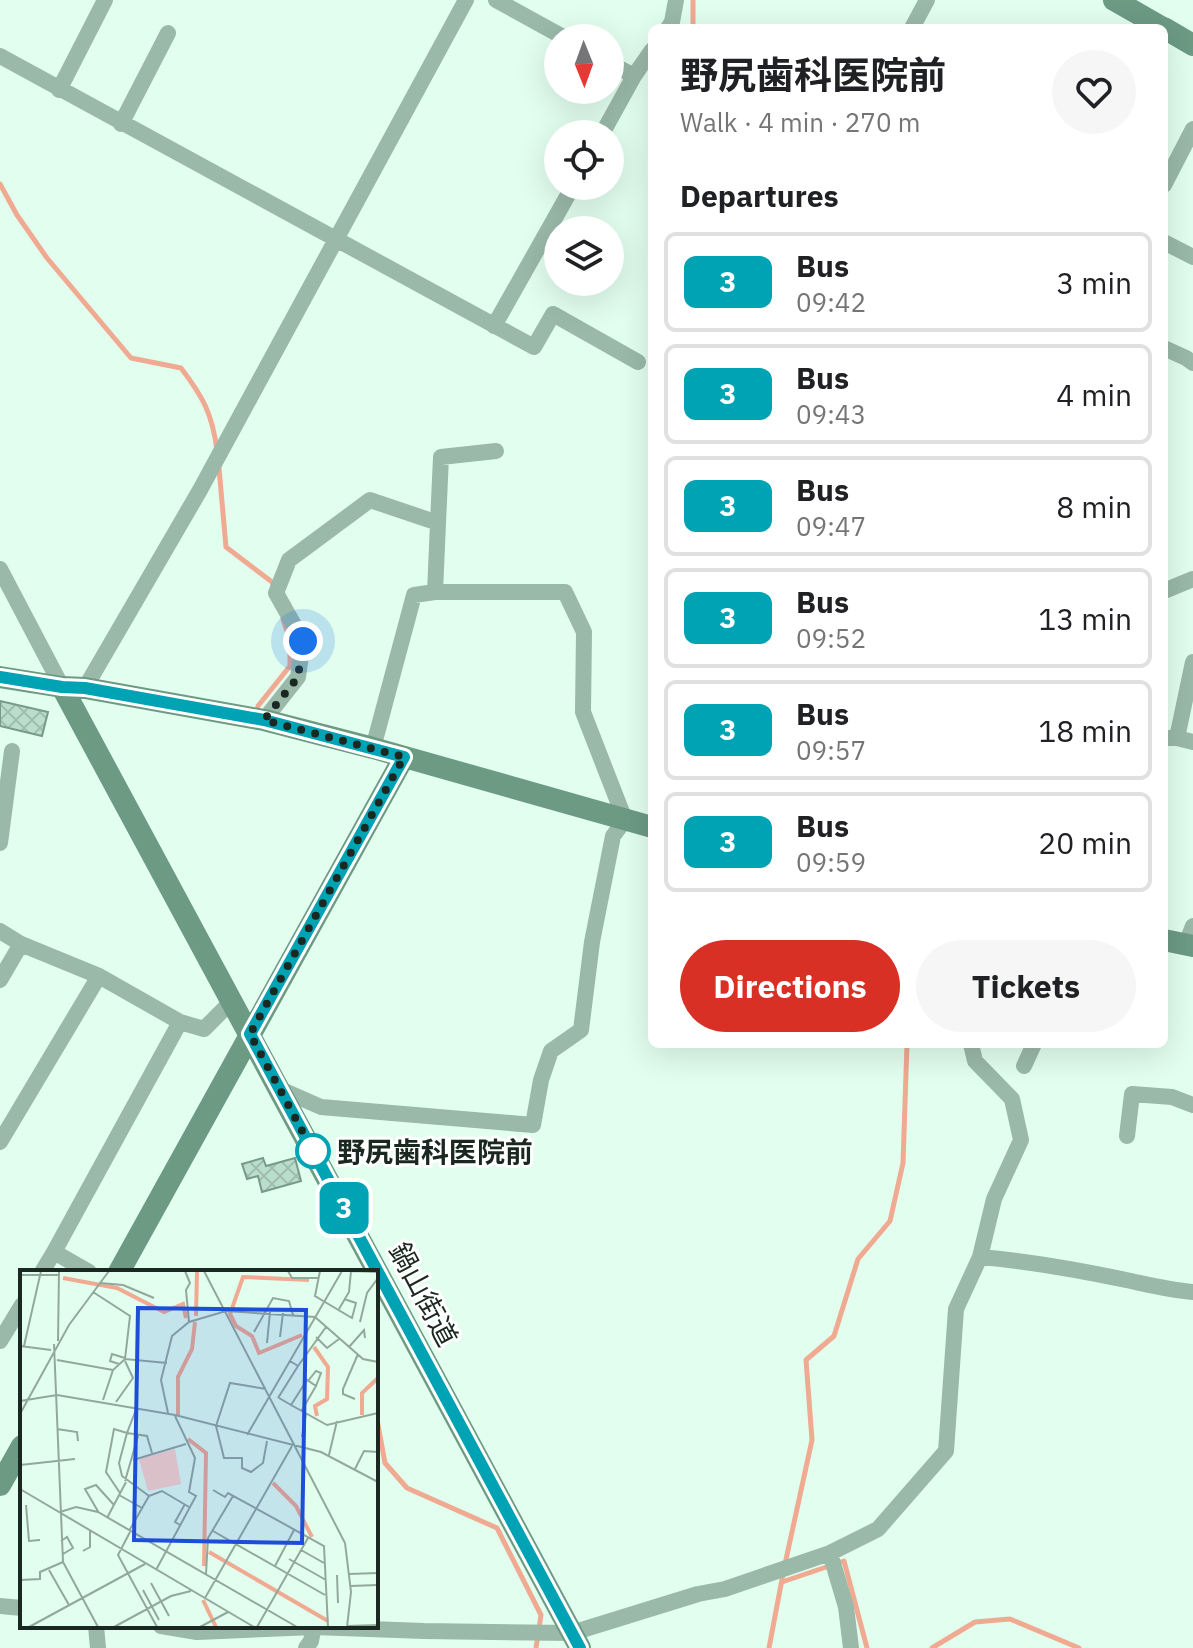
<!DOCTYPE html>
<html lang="en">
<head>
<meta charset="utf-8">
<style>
	body { margin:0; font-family:"IBM Plex Sans","Noto Sans JP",sans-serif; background:#f6f6f6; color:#202124; height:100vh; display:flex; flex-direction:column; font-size:30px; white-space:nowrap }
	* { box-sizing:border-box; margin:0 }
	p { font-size:26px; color:#757577 }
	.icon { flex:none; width:44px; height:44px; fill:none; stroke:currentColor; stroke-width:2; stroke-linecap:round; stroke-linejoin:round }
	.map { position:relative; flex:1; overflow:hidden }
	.side { position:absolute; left:648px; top:24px; width:520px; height:1024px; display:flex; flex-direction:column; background:#fff; border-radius:12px; box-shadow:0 8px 32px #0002 }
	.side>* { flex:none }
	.badge { padding:0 16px; border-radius:12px; font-size:28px; line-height:52px }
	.needle { width:52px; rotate:179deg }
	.buttons { position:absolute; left:544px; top:24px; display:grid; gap:16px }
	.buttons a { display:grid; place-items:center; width:80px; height:80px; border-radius:50%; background:#fff; box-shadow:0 8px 32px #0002; font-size:40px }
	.you { position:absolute; width:40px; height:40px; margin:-20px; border:6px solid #fff; border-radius:50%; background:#1a73e8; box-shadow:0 0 0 12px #1a73e833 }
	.map>.badge { position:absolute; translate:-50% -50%; box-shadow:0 0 0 4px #fff }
	h2 { padding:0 32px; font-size:30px; line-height:72px }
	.round { display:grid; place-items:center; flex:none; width:84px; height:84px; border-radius:42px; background:#f6f6f6 }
	.head { display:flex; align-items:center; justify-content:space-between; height:136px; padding:0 32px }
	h1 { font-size:38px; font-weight:700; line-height:60px }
	.action { display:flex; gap:16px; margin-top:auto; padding:16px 32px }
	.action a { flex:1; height:92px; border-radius:48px; background:#d93025; color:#fff; font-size:32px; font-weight:700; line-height:92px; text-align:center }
	.action a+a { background:#f6f6f6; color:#202124 }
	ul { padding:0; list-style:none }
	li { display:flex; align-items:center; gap:24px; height:100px; margin:0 16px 12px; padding:0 16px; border:4px solid #e0e0e0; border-radius:12px }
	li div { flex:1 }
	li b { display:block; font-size:30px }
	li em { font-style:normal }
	li .badge { min-width:88px; font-weight:700; text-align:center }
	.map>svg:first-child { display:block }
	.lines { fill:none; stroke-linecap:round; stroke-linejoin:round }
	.stream { stroke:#efaa91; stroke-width:5 }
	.building { fill:url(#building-cross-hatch); stroke:#789a89; stroke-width:2 }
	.street { stroke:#9ab9a9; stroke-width:16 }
	.secondary { stroke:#6c9a83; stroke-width:22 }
	.line-casing { stroke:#fff; stroke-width:18 }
	.line { stroke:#00a3b4; stroke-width:12 }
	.walk { stroke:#1a2821; stroke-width:8; stroke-dasharray:0 14.4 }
	.stop-dot { fill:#fff; stroke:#00a3b4; stroke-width:4 }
	.labels { text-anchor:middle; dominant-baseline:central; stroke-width:6; stroke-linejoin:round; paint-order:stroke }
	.stop-label { font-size:28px; font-weight:bold; fill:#1a2821; stroke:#fff; text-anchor:start }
	.street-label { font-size:28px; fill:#1a2821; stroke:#fff }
	.inset-river { fill:none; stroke:#efaa91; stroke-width:4 }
	.inset-road { fill:none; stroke:#92a89d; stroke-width:2 }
	.view { fill:#1d4ed8; fill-opacity:0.15; stroke:#1d4ed8; stroke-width:4 }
	.inset-edge { fill:none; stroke:#1a2821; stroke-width:4 }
</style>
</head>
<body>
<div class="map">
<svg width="1193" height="1648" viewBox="0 0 1193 1648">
	<defs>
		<pattern id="building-cross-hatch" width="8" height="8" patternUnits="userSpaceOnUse" patternTransform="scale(2)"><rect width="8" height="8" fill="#bbdecc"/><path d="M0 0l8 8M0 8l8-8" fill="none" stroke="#a0beaf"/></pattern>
	</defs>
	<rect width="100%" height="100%" fill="#e2feef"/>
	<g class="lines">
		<path class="stream" d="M693,28V0
			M0,184L17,215L47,258L131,358L181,368C203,397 212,413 217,450
			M219,468L226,547L272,582L274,587
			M258,706L290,666V641L283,619
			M376,1414L385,1463L407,1488L497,1528L541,1615L536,1648
			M785,1564L812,1440L806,1360L834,1336L858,1259L890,1221L903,1163L907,1044
			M782,1582L844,1561L867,1648
			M769,1648L783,1574
			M932,1648L975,1622L1010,1619L1079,1648"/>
	</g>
	<path class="building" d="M0,701L48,712L42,736L0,726Z
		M263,1158L266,1166L295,1158L301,1181L262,1192L258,1176L247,1179L242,1164Z"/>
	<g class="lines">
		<path class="street" d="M496,0L565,38
			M668,28L672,22L676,0
			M912,28L927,0
			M0,56L534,347L553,314L638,362
			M610,63L634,76
			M59,90L105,0
			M121,124L168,33
			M602,134L634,76L652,50
			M1164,185L1193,129
			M1164,242L1193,257
			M494,326L573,186
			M1164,348L1186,358L1193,363
			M438,523L441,457L496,451
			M0,569L62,687
			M1164,591L1193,579
			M85,688L200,490L466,0
			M264,720L298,677L303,641L276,593L289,560L370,500L438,523L435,592H565L584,632L583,712L625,820L613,836L592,942L581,1030L551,1051L541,1080L533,1125L321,1107L280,1089
			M1164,738H1177L1193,742
			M1177,738L1193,662
			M373,748L414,595L435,592
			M0,843L12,751
			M0,931L21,944L99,976
			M1186,944L1193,926
			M0,980L21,944
			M1024,1066L1034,1044
			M1127,1136L1132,1094L1172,1097L1193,1105
			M0,1142L99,976L180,1022L204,1029L232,1001
			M54,1252L180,1022
			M980,1257C1029,1261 1078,1270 1126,1280C1150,1285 1169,1290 1193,1292
			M42,1272L54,1252L89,1272
			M0,1341L22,1305
			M830,1553L846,1607L851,1648
			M0,1606L22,1608
			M96,1626L98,1648
			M161,1626L197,1632L314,1627L424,1631L572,1633L698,1594L725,1589L830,1553L878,1529L946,1451L956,1309L980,1257L994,1199L1021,1140L1012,1099L975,1061L971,1044
			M306,1648L311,1641L314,1626"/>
		<path class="secondary" d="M1114,0L1163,28
			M1164,28L1193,45
			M0,677L62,687L85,688L264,720L373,748L652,827
			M62,687L580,1648
			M1164,940L1193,946
			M119,1272L404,757
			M0,1485L22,1446"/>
	</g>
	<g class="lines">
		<g class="line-casing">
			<path id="line" d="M0,677L62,687L85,688L264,720L404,757L250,1034L580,1648"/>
		</g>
		<use href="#line" class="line"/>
		<path class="walk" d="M303,641L298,677L264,720L404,757L250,1034L313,1151"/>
	</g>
	<circle class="stop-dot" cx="313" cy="1151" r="16"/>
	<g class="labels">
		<g class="stop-label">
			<text x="337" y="1151">野尻歯科医院前</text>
		</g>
		<g class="street-label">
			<text transform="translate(424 1294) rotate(62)">鍋山街道</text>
		</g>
	</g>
	<g transform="translate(20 1270)">
		<rect width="358" height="358" fill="#e2feef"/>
		<path d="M155,179L161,214L128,221L119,189Z" fill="#fcd4c6"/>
		<path class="inset-river" d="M43,8L97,18L144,42L163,34L166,48M176,46L177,1M282,65L239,83L232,66L216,56L210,44L223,7L289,10M294,77L308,97L307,129L295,136L297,146M158,145V107L172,79L175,52M342,145V123L358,108M168,169L186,183L184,296M253,213L276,236L292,267M189,282L308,351M183,330L196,357"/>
		<path class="inset-road" d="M165,1L170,13L166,20L169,52M184,1L325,273L331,322L327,357M268,1L272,8H299M300,1L295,26L332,48L336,33L324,29M331,1L358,2M0,5H38M80,13L103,15L134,28M73,22L110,46L105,89M319,39L329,22L331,1M340,52L347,23L358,8M234,62L253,28L269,31L273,45M260,67L263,43M296,67L307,78L319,69M38,71L39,1M247,73L250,42M34,74L43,292L78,357M0,76L31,80M4,76L21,1M329,77L344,60L345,68M37,90L93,100M270,91L278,96L306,57M99,94L90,91L92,84L105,88M288,111L296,101L301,103L296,116M246,119L210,113L196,156L204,188H222V198L231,202L243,193L247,171M258,128L278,96M259,128L271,135L287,110L296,116L282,140M335,129L323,124V119L338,84M83,130L93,100L105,89L147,93M0,131L37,125L155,145L301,182L358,212M96,132L113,108L105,91M271,135L307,155L358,143M117,137L107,163L127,166L132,183M148,143L141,110L152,66L169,52L206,41L295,47L343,89L358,92M0,144L49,55L89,1M37,159L57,162L58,171M227,165L322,1M282,167L286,143M309,185L317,151M113,190L166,174M0,195L55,189M335,199L344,181L358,182M105,211L118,166M0,219L234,357M193,220L205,227L208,223L304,276L308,357M100,223L86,202L94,159L107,163L99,193L102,206L129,226L109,261M99,225L122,238M129,226L142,221L169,237M6,235L9,271L20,270M40,242L56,237L78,242L277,357M79,243L65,219L76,215L94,235M87,248L106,212M160,255L155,252L165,234M193,261L305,325M110,262L98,285L137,357M41,271L47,267L53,278L43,284M281,280L304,293M63,281L70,277V261M269,289L306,310M255,296L274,260M29,300L49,335M136,300L176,226L169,222L175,188L155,146M186,304L188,268L213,226M329,304L358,303M317,305L318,333M0,310L20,309V302L43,292M131,313L149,346M330,316L358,315M123,320L139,350M185,328L272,176M327,356L358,355M9,357L125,294M94,357L151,326L171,321M180,357L208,342M237,357L288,268"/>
		<path class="view" d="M118,38L286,40L282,273L114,270Z"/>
		<rect width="358" height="358" class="inset-edge"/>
	</g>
</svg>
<div class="buttons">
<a><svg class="needle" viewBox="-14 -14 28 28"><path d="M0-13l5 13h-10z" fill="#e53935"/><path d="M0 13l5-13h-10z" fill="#757577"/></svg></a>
<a><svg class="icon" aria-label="locate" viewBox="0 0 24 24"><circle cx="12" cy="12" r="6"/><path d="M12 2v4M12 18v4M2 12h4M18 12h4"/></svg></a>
<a><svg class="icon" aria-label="layers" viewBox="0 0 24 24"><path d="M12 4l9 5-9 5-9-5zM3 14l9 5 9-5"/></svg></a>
</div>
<div class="you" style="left:303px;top:641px"></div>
<b class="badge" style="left:344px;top:1208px;background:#00a3b4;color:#fff">3</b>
<section class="side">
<div class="head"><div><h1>野尻歯科医院前</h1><p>Walk · 4 min · 270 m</p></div><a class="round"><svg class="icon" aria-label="heart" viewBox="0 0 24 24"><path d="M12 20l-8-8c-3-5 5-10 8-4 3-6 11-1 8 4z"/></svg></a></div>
<h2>Departures</h2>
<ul>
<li><span class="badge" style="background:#00a3b4;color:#fff">3</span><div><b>Bus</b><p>09:42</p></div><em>3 min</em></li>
<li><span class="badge" style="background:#00a3b4;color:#fff">3</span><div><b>Bus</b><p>09:43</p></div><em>4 min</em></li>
<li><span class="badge" style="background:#00a3b4;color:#fff">3</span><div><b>Bus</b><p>09:47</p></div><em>8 min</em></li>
<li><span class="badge" style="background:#00a3b4;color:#fff">3</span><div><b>Bus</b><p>09:52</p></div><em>13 min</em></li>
<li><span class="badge" style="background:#00a3b4;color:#fff">3</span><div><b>Bus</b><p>09:57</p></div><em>18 min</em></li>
<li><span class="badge" style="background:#00a3b4;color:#fff">3</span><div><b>Bus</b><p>09:59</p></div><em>20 min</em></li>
</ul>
<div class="action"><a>Directions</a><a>Tickets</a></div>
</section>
</div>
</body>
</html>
